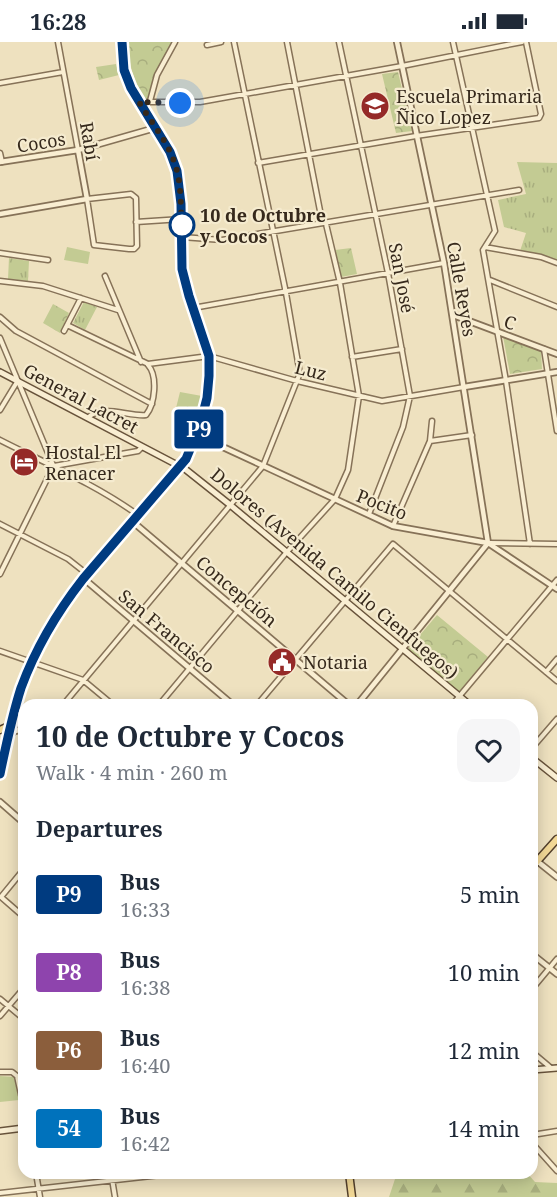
<!DOCTYPE html>
<html lang="en">
<head>
<meta charset="utf-8">
<style>
	body { margin:0; font-family:"Noto Serif",serif; background:#f6f6f7; color:#1f2937; height:100vh; display:flex; flex-direction:column; font-size:22px; white-space:nowrap }
	* { box-sizing:border-box; margin:0 }
	p { font-size:20px; color:#747a83 }
	.icon { flex:none; width:33px; height:33px; fill:none; stroke:currentColor; stroke-width:2; stroke-linecap:round; stroke-linejoin:round }
	.map { position:relative; flex:1; overflow:hidden }
	.panel { position:absolute; left:18px; top:657px; width:520px; height:480px; display:flex; flex-direction:column; background:#fff; border-radius:18px; box-shadow:0 3px 15px #0003 }
	.panel>* { flex:none }
	.badge { padding:0 12px; border-radius:4px; font-size:21px; line-height:39px }
	.you { position:absolute; width:30px; height:30px; margin:-15px; border:4px solid #fff; border-radius:50%; background:#1a73e8; box-shadow:0 0 0 9px #1a73e833 }
	.map>.badge { position:absolute; translate:-50% -50%; box-shadow:0 0 0 3px #fff }
	h2 { padding:0 18px; font-size:22px; line-height:54px }
	.round { display:grid; place-items:center; flex:none; width:63px; height:63px; border-radius:18px; background:#f6f6f7 }
	.summary { display:flex; align-items:center; justify-content:space-between; height:102px; padding:0 18px }
	h1 { font-size:28px; font-weight:700; line-height:45px }
	ul { padding:0; list-style:none }
	li { display:flex; align-items:center; gap:18px; height:78px; padding:0 18px }
	li div { flex:1 }
	li b { display:block; font-size:22px }
	li em { font-style:normal }
	li .badge { min-width:66px; font-weight:700; text-align:center }
	.status { display:flex; justify-content:space-between; align-items:center; height:42px; padding:0 30px; background:#fff; direction:ltr }
	.status svg { height:16px; fill:currentColor }
	.map>svg:first-child { display:block }
	.grass { fill:url(#grass-tufts) }
	.forest { fill:url(#forest-firs) }
	.park { fill:url(#park-crowns) }
	.pitch { fill:#c3cb93 }
	.lines { fill:none; stroke-linecap:round; stroke-linejoin:round }
	.minor-casing { stroke:#867258; stroke-width:7 }
	.tertiary-casing { stroke:#867258; stroke-width:8 }
	.secondary-casing { stroke:#68533b; stroke-width:8 }
	.primary-casing { stroke:#54402c; stroke-width:9 }
	.minor { stroke:#f9eed2; stroke-width:4 }
	.tertiary { stroke:#f9eed2; stroke-width:4.5 }
	.secondary { stroke:#f9eed2; stroke-width:5 }
	.primary { stroke:#f2d896; stroke-width:6 }
	.line-casing { stroke:#fff; stroke-width:14 }
	.line { stroke:#003b80; stroke-width:9 }
	.walk { stroke:#36291c; stroke-width:6; stroke-dasharray:0 10.8 }
	.stop-dot { fill:#fff; stroke:#003b80; stroke-width:3 }
	.labels { text-anchor:middle; dominant-baseline:central; stroke-width:4.5; stroke-linejoin:round; paint-order:stroke }
	.poi-label { font-size:18px; fill:#36291c; stroke:#f5ebcf; text-anchor:start }
	.street-label { font-size:18px; fill:#36291c; stroke:#f5ebcf }
	.stop-label { font-size:18px; font-weight:bold; fill:#36291c; stroke:#f5ebcf; text-anchor:start }
</style>
</head>
<body>
<div class="status"><b>16:28</b><svg viewBox="0 0 49 12"><path d="M0 12V9h3v3zM5 12V6h3v6zM10 12V3h3v9zM15 12V0h3v12zM26 1h20v11H26zM47 4h2v5h-2z"/></svg></div>
<div class="map">
<svg width="557" height="1155" viewBox="0 0 557 1155">
	<defs>
		<pattern id="grass-tufts" width="24" height="20" patternUnits="userSpaceOnUse" patternTransform="scale(1.5)"><rect width="24" height="20" fill="#c3cb93"/><path d="M3 7l-1-3M5 7V3M7 7l1-3M15 17l-1-3M17 17v-4M19 17l1-3" fill="none" stroke="#a8ae7e"/></pattern>
		<pattern id="forest-firs" width="22" height="20" patternUnits="userSpaceOnUse" patternTransform="scale(1.5)"><rect width="22" height="20" fill="#c3cb93"/><path d="M5 1l3.5 6h-7zM16 11l3.5 6h-7z" fill="#a8ae7e"/></pattern>
		<pattern id="park-crowns" width="20" height="18" patternUnits="userSpaceOnUse" patternTransform="scale(1.5)"><rect width="20" height="18" fill="#c3cb93"/><path d="M2 6a3 3 0 1 1 6 0M12 15a3 3 0 1 1 6 0" fill="none" stroke="#a8ae7e"/></pattern>
	</defs>
	<rect width="100%" height="100%" fill="#eee1bf"/>
	<path class="grass" d="M517,120L557,121V219L520,209L526,191L504,185L498,158L526,152Z
		M9,216L29,219L28,239L8,237Z
		M84,260L97,265L85,288L73,281Z
		M180,350L202,354L197,372L176,366Z"/>
	<path class="forest" d="M397,1131H527L535,1140L557,1141V1155H389Z"/>
	<path class="park" d="M128,0H174L156,32L149,56L145,58C133,37 129,24 128,0Z
		M116,22L119,33L99,38L96,25Z
		M398,30L412,89L396,91L382,32Z
		M351,206L357,232L341,235L335,208Z
		M53,262L69,271L60,291L43,281Z
		M503,294L541,309L542,327L510,332Z
		M206,381L226,387L221,402L201,393Z
		M437,573L488,615L459,650L408,607Z"/>
	<path class="pitch" d="M67,205L90,210L88,222L64,218Z
		M0,1034L14,1035L19,1058L0,1060Z"/>
	<g class="lines">
		<g class="minor-casing">
			<path id="minor" d="M58,0L78,108
				M234,0L286,251L300,332
				M339,0L388,231L410,354L403,385L369,472
				M453,0L495,189L483,208L506,339L530,502
				M207,3L221,0
				M0,41L63,30
				M150,59L157,33L175,0
				M139,60H200L402,24L522,0
				M0,111L2,120
				M258,121L416,94L539,76L541,72L526,0
				M131,152L136,156L137,204L134,207H129L94,203L87,157Z
				M136,180L182,177
				M182,195L222,198L519,148
				M485,205L541,215L557,221
				M0,211L48,218
				M105,234L141,320
				M490,238L557,265
				M0,239L43,244L118,268
				M193,266L444,221
				M0,275L16,289L152,362
				M67,283L148,322L209,314L297,339L382,359L464,345
				M64,289L81,256
				M0,296L53,423
				M544,307L557,389
				M352,315L402,307
				M0,368L17,340
				M88,376C101,361 129,375 146,373C155,362 158,334 148,323
				M0,398C47,422 95,442 138,473
				M430,399L472,393
				M54,424L138,409L142,405
				M0,482L68,517L87,532
				M393,484L430,399L432,379
				M489,501L557,502
				M0,532L53,425
				M0,609L83,638L113,663
				M546,630L557,617
				M63,663L263,424L300,331
				M159,663L286,511L335,457L348,428L359,354L340,241L326,182L322,179L287,0
				M257,663L393,502L557,639
				M452,663L557,538
				M532,706L557,677
				M1,855L24,827
				M1,855L24,875
				M532,947L557,917
				M0,957L24,977
				M0,974L24,946
				M532,1010L551,1026
				M0,1030H12L17,1034L24,1066
				M532,1093L557,1089
				M532,1101L557,1129
				M36,1131L40,1155
				M111,1131L115,1155
				M377,1131V1132
				M0,1151L178,1131"/>
		</g>
		<g class="tertiary-casing">
			<path id="tertiary" d="M397,0L444,221L488,501
				M0,120L78,108L155,86
				M0,172L87,157L78,108
				M453,273L557,312
				M464,345L557,330
				M197,393L393,484L488,501L557,547
				M133,480L349,663
				M83,536L233,663
				M357,663L488,501
				M13,676L24,685
				M8,694L15,689L24,687
				M0,760L24,781
				M532,815L557,835
				M532,912L557,932"/>
		</g>
		<g class="secondary-casing">
			<path id="secondary" d="M0,330L185,427L229,462L470,663
				M532,716L557,736
				M532,1028L557,1026
				M0,1089L24,1086"/>
		</g>
		<g class="primary-casing">
			<path id="primary" d="M0,688L11,683
				M0,732C6,703 11,673 21,646C35,607 58,569 83,536L186,417L200,383L207,356L209,334V314L189,254L182,227V177L177,129L170,110L131,46L124,28L122,0
				M532,825L557,797
				M349,1131L352,1155"/>
		</g>
		<use href="#minor" class="minor"/>
		<use href="#tertiary" class="tertiary"/>
		<use href="#secondary" class="secondary"/>
		<use href="#primary" class="primary"/>
	</g>
	<g class="lines">
		<g class="line-casing">
			<path id="line" d="M0,732C6,703 12,674 21,646C35,608 58,569 83,537L186,417L200,383L207,356L209,334V314L189,254L182,227L181,162L177,129L170,110L131,46L124,28L122,0"/>
		</g>
		<use href="#line" class="line"/>
		<path class="walk" d="M180,61L139,60C151,80 168,100 175,122C182,142 180,164 182,183"/>
	</g>
	<defs>
		<g id="school-disc" transform="scale(1.5)"><circle r="9.5" fill="#952a28" stroke="#f5ebcf"/><path d="M0-5L7-2L0 1L-7-2ZM-4 1L0 2.5L4 1V4Q0 6-4 4Z" fill="#fff"/></g>
		<g id="hotel-disc" transform="scale(1.5)"><circle r="9.5" fill="#952a28" stroke="#f5ebcf"/><path d="M-6-4.5h1.5V1H6V5H4.5V3h-9V5H-6ZM-4 0a1.8 1.8 0 1 1 3.6 0ZM.5 0V-2.5h3Q6-2.5 6 0Z" fill="#fff"/></g>
		<g id="civic-disc" transform="scale(1.5)"><circle r="9.5" fill="#952a28" stroke="#f5ebcf"/><path d="M-.6-6.5H3V-4.5H.6V-3L4-1V1h2V6H-6V1h2V-1L-.6-3ZM-1.2 2.5V6h2.4V2.5Z" fill="#fff"/></g>
	</defs>
	<g fill-rule="evenodd">
		<use href="#school-disc" x="375" y="64"/>
		<use href="#hotel-disc" x="24" y="420"/>
		<use href="#civic-disc" x="282" y="620"/>
	</g>
	<circle class="stop-dot" cx="182" cy="183" r="12"/>
	<g class="labels">
		<g class="poi-label">
			<text x="396" y="54">Escuela Primaria<tspan x="396" dy="21">Ñico Lopez</tspan></text>
			<text x="45" y="410">Hostal El<tspan x="45" dy="21">Renacer</tspan></text>
			<text x="303" y="620">Notaria</text>
		</g>
		<g class="street-label">
			<text transform="translate(90 99) rotate(80)">Rabí</text>
			<text transform="translate(41 100) rotate(-9)">Cocos</text>
			<text transform="translate(402 236) rotate(79)">San José</text>
			<text transform="translate(462 247) rotate(80)">Calle Reyes</text>
			<text transform="translate(510 280) rotate(20)">C</text>
			<text transform="translate(311 328) rotate(14)">Luz</text>
			<text transform="translate(81 356) rotate(28)">General Lacret</text>
			<text transform="translate(382 462) rotate(22)">Pocito</text>
			<text transform="translate(335 531) rotate(40)">Dolores (Avenida Camilo Cienfuegos)</text>
			<text transform="translate(237 549) rotate(40)">Concepción</text>
			<text transform="translate(167 589) rotate(40)">San Francisco</text>
		</g>
		<g class="stop-label">
			<text x="200" y="173">10 de Octubre<tspan x="200" dy="21">y Cocos</tspan></text>
		</g>
	</g>
</svg>
<div class="you" style="left:180px;top:61px"></div>
<b class="badge" style="left:199px;top:387px;background:#003b80;color:#fff">P9</b>
<section class="panel">
<div class="summary"><div><h1>10 de Octubre y Cocos</h1><p>Walk · 4 min · 260 m</p></div><a class="round"><svg class="icon" aria-label="heart" viewBox="0 0 24 24"><path d="M12 20l-8-8c-3-5 5-10 8-4 3-6 11-1 8 4z"/></svg></a></div>
<h2>Departures</h2>
<ul>
<li><span class="badge" style="background:#003b80;color:#fff">P9</span><div><b>Bus</b><p>16:33</p></div><em>5 min</em></li>
<li><span class="badge" style="background:#8e44ad;color:#fff">P8</span><div><b>Bus</b><p>16:38</p></div><em>10 min</em></li>
<li><span class="badge" style="background:#8b5e3c;color:#fff">P6</span><div><b>Bus</b><p>16:40</p></div><em>12 min</em></li>
<li><span class="badge" style="background:#0072bc;color:#fff">54</span><div><b>Bus</b><p>16:42</p></div><em>14 min</em></li>
</ul>
</section>
</div>
</body>
</html>
